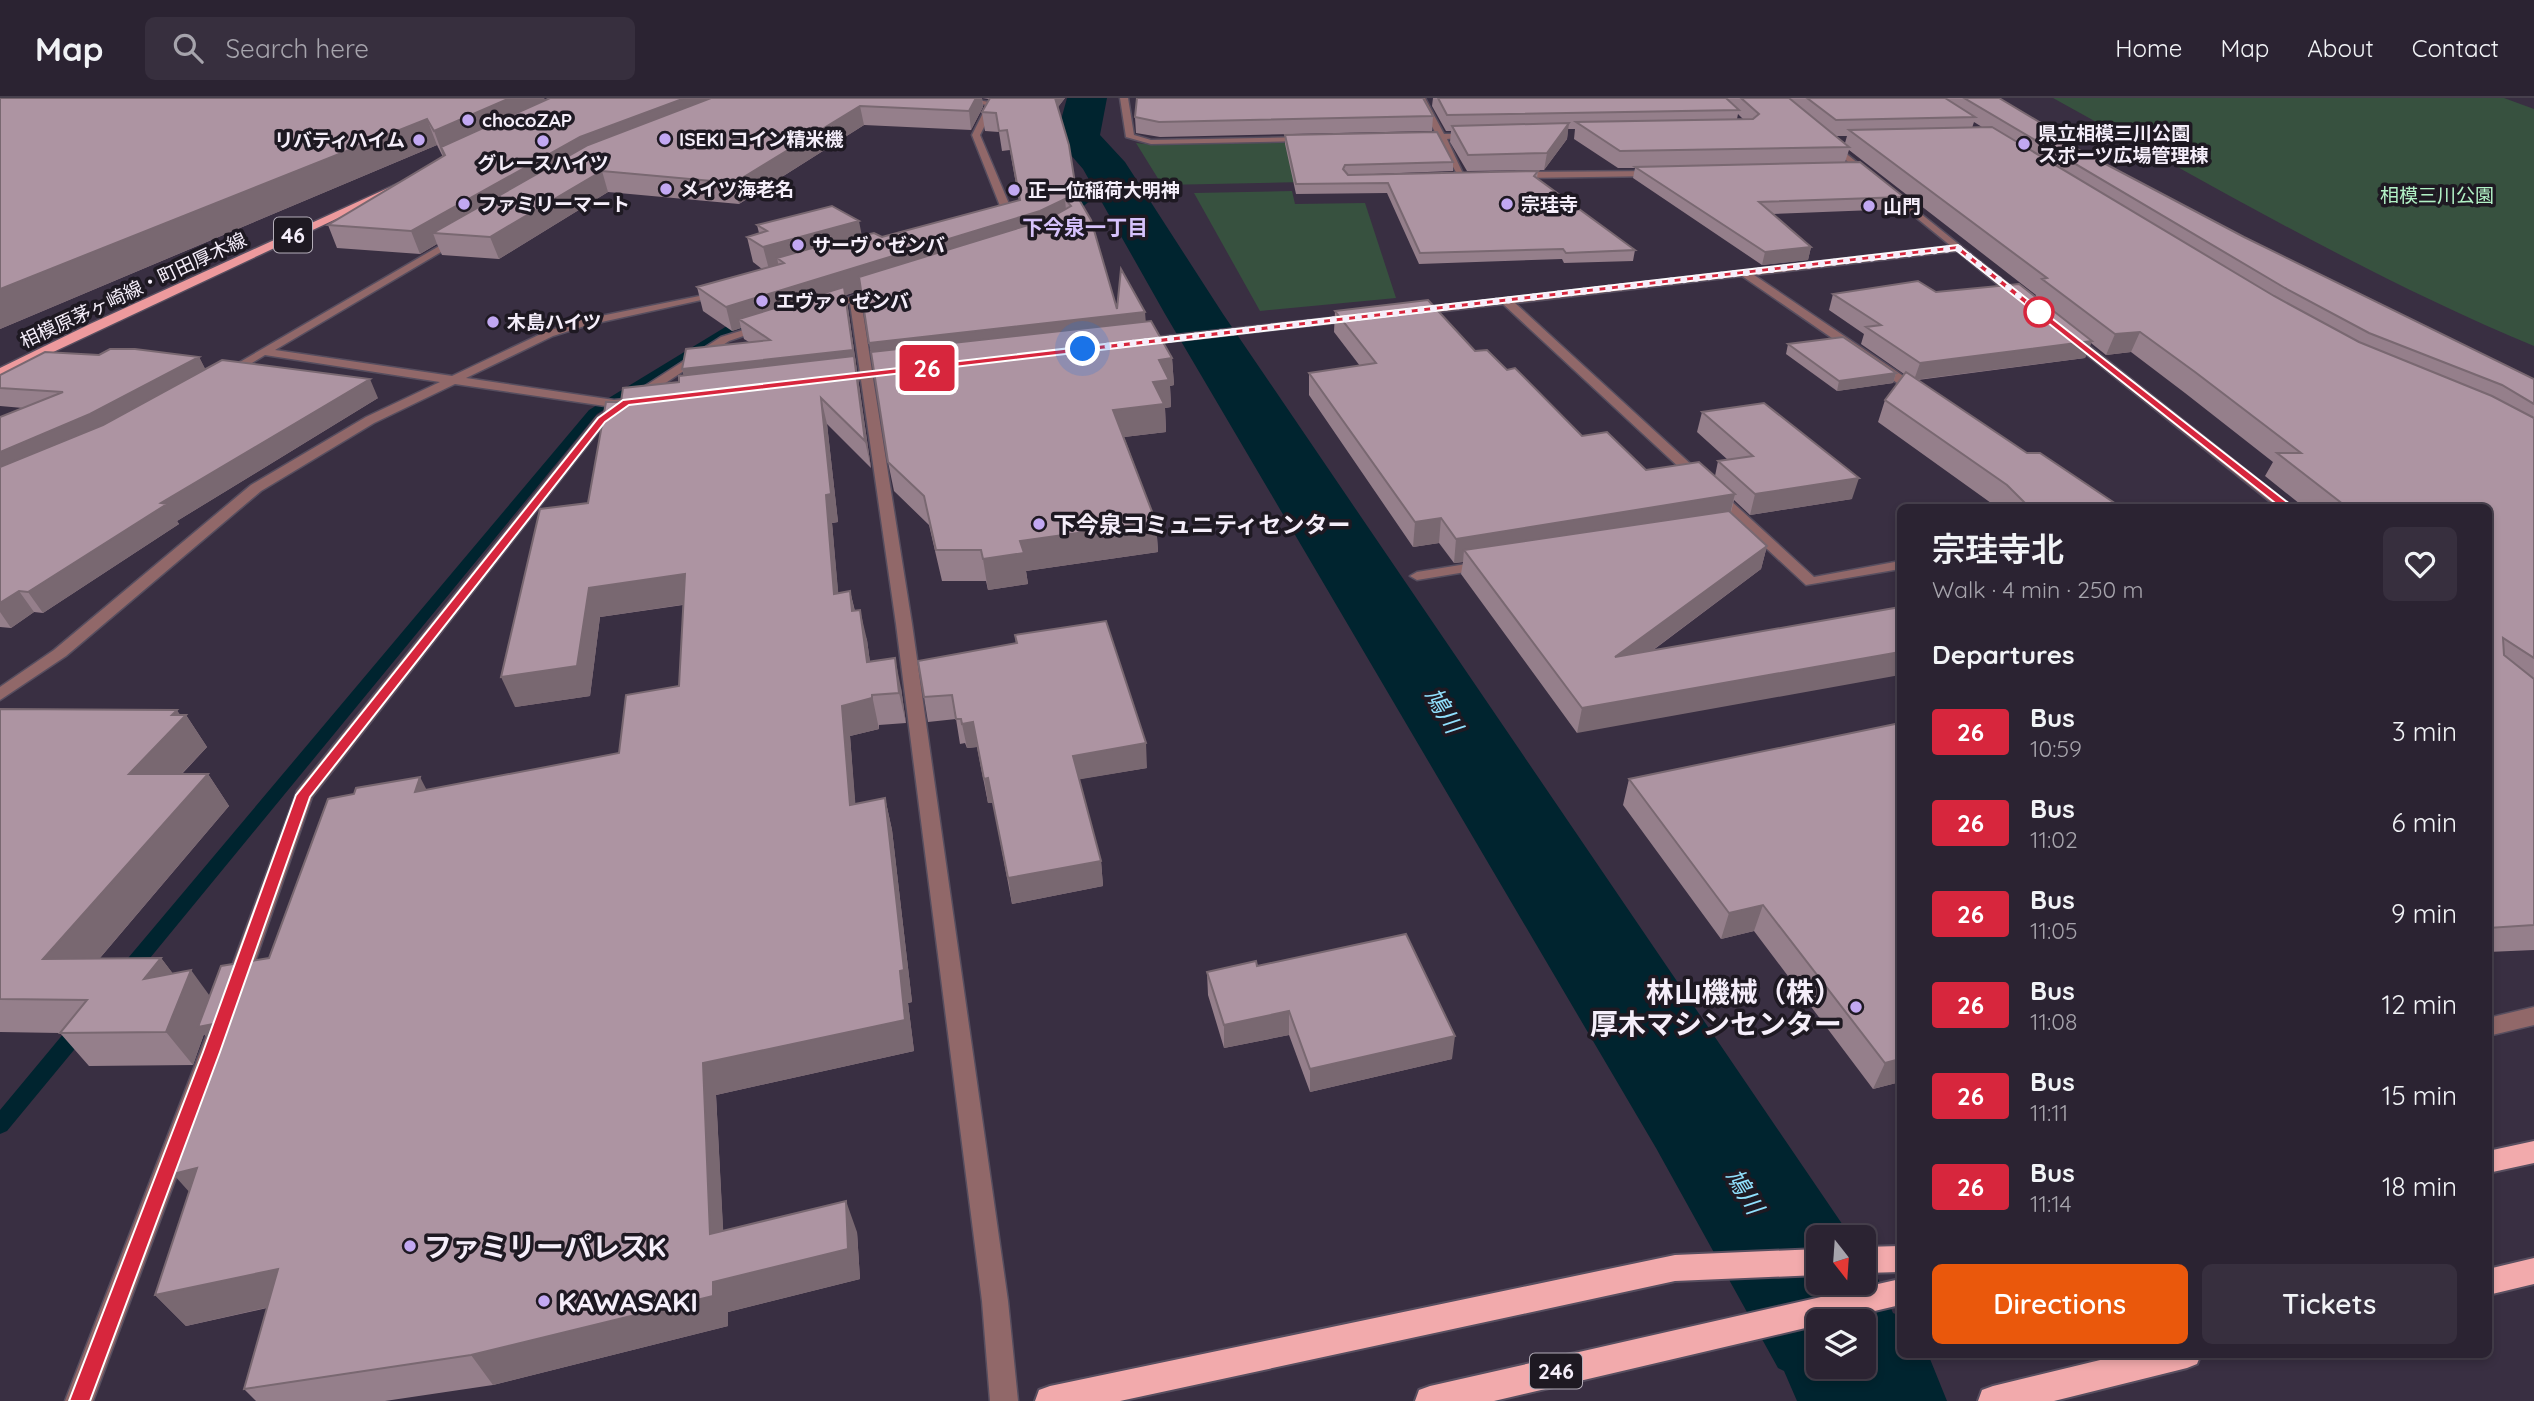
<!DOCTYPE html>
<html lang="en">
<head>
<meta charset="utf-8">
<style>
	body { margin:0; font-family:Quicksand,"Noto Sans JP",sans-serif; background:#372f3e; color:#f1f3f6; height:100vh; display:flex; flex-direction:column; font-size:26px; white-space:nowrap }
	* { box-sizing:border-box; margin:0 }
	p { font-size:23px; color:#a6a4ac }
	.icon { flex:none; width:38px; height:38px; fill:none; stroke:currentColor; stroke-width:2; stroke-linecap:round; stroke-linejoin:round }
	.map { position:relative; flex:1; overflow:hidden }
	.side { position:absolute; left:1897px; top:406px; width:595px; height:854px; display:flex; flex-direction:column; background:#2b2332; border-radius:10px; box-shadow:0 4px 10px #0003,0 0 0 2px #47404d }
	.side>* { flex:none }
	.badge { padding:0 14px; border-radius:5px; font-size:24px; line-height:46px }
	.needle { width:46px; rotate:163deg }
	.controls { position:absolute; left:1806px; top:1127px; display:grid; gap:14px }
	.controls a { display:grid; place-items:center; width:70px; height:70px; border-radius:10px; background:#2b2332; box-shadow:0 4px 10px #0003,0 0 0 2px #47404d; font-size:35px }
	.you { position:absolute; width:35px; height:35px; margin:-18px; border:5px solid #fff; border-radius:50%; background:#1a73e8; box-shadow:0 0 0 10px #1a73e833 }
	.map>.badge { position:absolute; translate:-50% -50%; box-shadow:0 0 0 4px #fff }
	h2 { padding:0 35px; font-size:26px; line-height:63px }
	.round { display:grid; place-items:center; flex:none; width:74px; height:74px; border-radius:10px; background:#372f3e }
	.head { display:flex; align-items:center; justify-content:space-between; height:119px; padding:0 35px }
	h1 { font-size:33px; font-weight:600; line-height:52px }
	.primary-button { display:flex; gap:14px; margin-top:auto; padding:14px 35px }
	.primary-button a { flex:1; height:80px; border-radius:10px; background:#ea580c; color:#fff; font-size:28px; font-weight:600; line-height:80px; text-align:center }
	.primary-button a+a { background:#372f3e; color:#f1f3f6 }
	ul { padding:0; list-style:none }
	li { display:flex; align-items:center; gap:21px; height:91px; padding:0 35px }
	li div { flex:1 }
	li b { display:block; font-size:26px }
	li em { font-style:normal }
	li .badge { min-width:77px; font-weight:700; text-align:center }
	header { display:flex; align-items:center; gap:42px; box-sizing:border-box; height:98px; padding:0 35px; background:#2b2332; border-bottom:2px solid #47404d }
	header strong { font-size:33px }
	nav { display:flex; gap:38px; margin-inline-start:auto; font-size:24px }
	.search { width:490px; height:63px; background:#372f3e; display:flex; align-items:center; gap:18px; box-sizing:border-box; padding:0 24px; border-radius:10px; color:#a6a4ac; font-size:26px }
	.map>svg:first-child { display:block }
	.green { fill:#37513f }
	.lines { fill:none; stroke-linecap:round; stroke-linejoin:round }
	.stream { fill:#00242f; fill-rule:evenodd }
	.river { fill:#00242f; fill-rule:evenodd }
	.minor-casing { stroke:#574e5f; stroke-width:3 }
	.primary-casing { stroke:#574e5f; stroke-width:3 }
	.trunk-casing { stroke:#574e5f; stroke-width:4 }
	.minor { fill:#916869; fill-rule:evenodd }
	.primary { fill:#ed9a9d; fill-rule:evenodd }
	.trunk { fill:#f2aaac; fill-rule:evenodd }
	.wall { fill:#957f8b; fill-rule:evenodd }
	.shaded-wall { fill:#796871 }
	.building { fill:#ad94a2; stroke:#796871; stroke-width:2 }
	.line { fill:#d7263d; stroke:#fff; stroke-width:2 }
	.walk { stroke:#f5eefa; stroke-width:7; stroke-dasharray:0 12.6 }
	.poi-dot { fill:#c2a8f2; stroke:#1e1922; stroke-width:2.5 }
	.stop-dot { fill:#fff; stroke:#d7263d; stroke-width:3.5 }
	.labels { text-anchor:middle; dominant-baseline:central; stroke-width:7; stroke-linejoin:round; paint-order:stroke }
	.far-poi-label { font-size:19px; font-weight:bold; fill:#f5eefa; stroke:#1e1922; text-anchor:start }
	.far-park-label { font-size:19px; fill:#b2f2c6; stroke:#1e1922 }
	.far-street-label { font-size:19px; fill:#f5eefa; stroke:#1e1922 }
	.far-neighbourhood-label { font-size:21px; font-weight:bold; fill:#d6c2fb; stroke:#1e1922 }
	.shield { fill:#1e1922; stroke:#b4aeb9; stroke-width:2 }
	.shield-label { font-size:21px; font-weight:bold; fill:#f5eefa }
	.poi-label { font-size:23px; font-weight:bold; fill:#f5eefa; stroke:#1e1922; text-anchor:start }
	.water-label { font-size:24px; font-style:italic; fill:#91e1fe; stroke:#1e1922 }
	.near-poi-label { font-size:28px; font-weight:bold; fill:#f5eefa; stroke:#1e1922; text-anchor:start }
</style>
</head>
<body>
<header>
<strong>Map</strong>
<div class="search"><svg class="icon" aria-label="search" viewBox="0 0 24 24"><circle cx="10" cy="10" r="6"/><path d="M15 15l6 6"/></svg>Search here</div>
<nav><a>Home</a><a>Map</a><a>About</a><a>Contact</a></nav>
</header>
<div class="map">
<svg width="2534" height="1303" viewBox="0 0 2534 1303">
	<rect width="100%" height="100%" fill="#392f42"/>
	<path class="green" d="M2053,0H2504L2534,11V248C2368,179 2211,87 2053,0Z
		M1334,43L1348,83L1162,87L1136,45L1155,47Z
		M1292,93L1295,106L1365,105L1396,200L1260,213L1194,95Z"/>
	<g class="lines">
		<path class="stream" d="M1109,78L1116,80L1070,120H1064V116Z
			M749,222L754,225L753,227L735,232L597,316L132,882L125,884L118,882L116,877L118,872L589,312L727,228Z
			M81,921L88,923L91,929L88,935L7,1033L0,1036V1012L74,923Z"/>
		<path class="river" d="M1067,0H1107L1100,37L1125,64L1223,216L1851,1139H1818V1185H1864V1158L1876,1176L1893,1215L1900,1218V1256H1928L1947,1303H1797L1784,1273L1778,1270L1656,1050L1165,216L1083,71L1056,40ZM1818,1223H1864V1269H1818Z"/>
		<g class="minor-casing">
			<path id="minor" d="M936,0H964L996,5L980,37L1012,113L1005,122L994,126L989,123L1002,113L972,37L987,7Z
				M1120,0H1128L1134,37L1151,42L1306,39L1310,41L1306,43L1151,46L1126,39Z
				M1417,0H1425L1444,36H1474L1478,38L1447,41L1465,80L1458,78L1438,41L1411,39L1436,36Z
				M1828,41L2028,202L2019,204L1957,153L1754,177L1924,292V298H1916L1742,178L1515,205L1814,479L1900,463V471L1806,487L1503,206L1412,217L1407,214L1412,211L1951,148L1825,45Z
				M1659,73L1656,78L1516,80L1512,77L1516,74Z
				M460,136L465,139L463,141L275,252L452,278L545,234L581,222L724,193V197L588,227L553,238L466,280L614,302L625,301L721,239L763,226L769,229L729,243L605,325L312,699L247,887L243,893L236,895L229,893L225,887L297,693L597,319L612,309L455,286L374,325L261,393L66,558L0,602V589L54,552L251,387L366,319L440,284L265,257L231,278L221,275Z
				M879,189L888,191L861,202L872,273L898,270L904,274L898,278L873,280L912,526L1008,1203L1018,1303H990L982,1203L896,526L861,282L835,285L829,281L835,277L860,275L850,205L826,212L821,209Z
				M1356,217L1360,218V222L1141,247L1135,244L1141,241Z
				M2066,236H2074L2294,410H2278L2066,240Z
				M1485,463L1492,467L1490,470L1417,482L1410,478L1417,474Z
				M2534,909V927L2488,938V920Z
				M222,917L230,920L233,926L93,1303H65L211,926L214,920Z"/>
		</g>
		<g class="primary-casing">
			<path id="primary" d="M399,85L402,90L0,279V270L90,226Z"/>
		</g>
		<g class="trunk-casing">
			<path id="trunk" d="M2534,1043V1065L2488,1075V1053Z
				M1900,1148V1174L1864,1175V1149Z
				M1818,1151V1177L1675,1183L1120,1303H1035L1039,1292L1050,1288L1675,1157Z
				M2534,1160V1186L2488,1197V1171Z
				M1900,1181V1207L1832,1223H1818V1227L1494,1303H1415L1419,1292L1430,1288Z
				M2125,1256H2201L2197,1266L2187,1270L2054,1303H1978L1982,1292L1993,1288Z"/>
		</g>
		<use href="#minor" class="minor"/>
		<use href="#primary" class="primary"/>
		<use href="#trunk" class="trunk"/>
	</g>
	<path class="wall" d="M0,0H544L545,2L550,0H1065L1058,9L1077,98L1117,211L1146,224L1172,260L1174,287L1170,288L1171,309L1165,310L1166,334L1124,339L1156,424L1158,454L1026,473L1028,486L988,492L986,483H942L929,427L894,393L888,364L861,192L846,197L871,370L827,326L838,424L832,425L838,495L850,493L855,513L867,542L870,564L901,590L906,625L879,627V631L850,638L855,706L885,700L892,732L912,904L908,905L914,953L716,997L723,1133L857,1134L860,1181L728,1214V1228L493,1287L385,1303H256L244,1291L267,1210L186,1228L155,1197L189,1094L217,953L204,936L193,967L89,968L60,935L0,934V611L186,617L207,649L182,676H208L229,708L100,860H161L173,876L210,898L269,860L426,692L619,655L679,588L683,507L600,519L590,598L515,609L588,405L621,304L679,284L684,278L682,271L749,244L744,241L741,230L732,233L703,213L697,189L762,171L753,164L747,139L759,135L757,127L882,139L1019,103L1010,52L1002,53L999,34L985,33L982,14L989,1L982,0L983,9L971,32L864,27L739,106L608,94L499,161L442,157L437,146L420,156L337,150L328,127L443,59L437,47L0,231Z
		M1433,0H1999L2056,34L2054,39L2244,139L2534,281V852L2488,854V410H2305L2265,378L2273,364L2185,295L2131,254L2106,257L2091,245L2085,260L1918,282L2027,355L2122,410H1998L1878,324L1885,302L1904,276L1861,246L1864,236L1829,212L1833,196L1936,194L2035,199L2036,197L1849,52L1845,64L1904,99L1900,111L1772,116L1811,149L1808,162L1762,167L1633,80L1635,70H1618L1574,41L1575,31H1568L1567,41L1544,72L1467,73L1450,44L1451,33H1446L1432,8ZM1738,16L1743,21H1737ZM1974,24L1982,29L1972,30ZM1836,38H1847L1845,45Z
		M1433,18L1432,33L1160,39L1136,35L1135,19Z
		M1285,37L1453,64V73L1348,77L1538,73L1537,80L1635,152L1633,163L1564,165L1562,161L1419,166L1387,95L1296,96L1285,46Z
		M1335,213L1475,253L1507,272L1582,338L1646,372L1715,378L1718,363L1728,362L1697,334L1702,314L1852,401L1750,417L1734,402L1731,414L1767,448L1761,471L1652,553L1577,635L1461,476L1463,464L1454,465L1439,445L1413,449L1309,297V275L1360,268L1334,234Z
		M1788,246L1896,275L1893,285L1837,293L1786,256Z
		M199,259L205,271L378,300L177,423L179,426L43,515L34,514L11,530L0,529V319L23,310L0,308V277Z
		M1015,537L1147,670L1079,681L1101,763L1103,788L1012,806L993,705H988L977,649L967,650L965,645L960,646L956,621L928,624L924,599L1016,546Z
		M1900,625V984L1873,991L1754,833L1721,841L1623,707L1629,681Z
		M1257,868L1452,961L1310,994L1289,937L1224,950L1208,897L1207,874Z"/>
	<path class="shaded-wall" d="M510,0H544L548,12L441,49L445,59L444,60L434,33Z
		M685,0H739L433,135L437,146L420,156L411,133L580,39Z
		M976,0H982L983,9L971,32L969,13Z
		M1054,0H1065L1055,13Z
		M860,8L864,27L739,106L734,85Z
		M427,21L437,47L0,231V191Z
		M1569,25L1567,41L1544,72L1547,55Z
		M602,73L608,94L499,161L490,139Z
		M1065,101L1067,123L1042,135L846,197L871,370L865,343L855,272L688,291L682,271L853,252L739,221L741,230L732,233L726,209Z
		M859,123L864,149L777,160L780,173L770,175L763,149Z
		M1811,149L1808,162L1762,167L1765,154Z
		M1145,214L1147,238L874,270L869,245Z
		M2140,234L2131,254L2106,257L2115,236Z
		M2092,243L2085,260L1914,282L1920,265Z
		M199,259L209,278L0,380V354Z
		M1172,260L1174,287L1170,288L1171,309L1165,310L1166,334L1116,340L1113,312L1159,262Z
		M1896,275L1893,285L1837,293L1839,283Z
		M370,281L378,300L177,423L179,426L43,515L28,494L161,405Z
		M821,300L827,326L838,424L832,425L841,525L834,496L826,397Z
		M1859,380L1852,401L1750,417L1755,396Z
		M1735,396L1729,420L1464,452L1463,464L1454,465L1456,441Z
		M1441,420L1439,445L1413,449L1415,424Z
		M1156,424L1158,454L1026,473L1028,486L988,492L983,461L1020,443Z
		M1767,448L1761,471L1610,584L1615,559Z
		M685,476L694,505L600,519L590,598L515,609L501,579L589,490Z
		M19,493L34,514L11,530L0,514V505Z
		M850,493L857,523L852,513Z
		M860,512L867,542L874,595L867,564Z
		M1900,554V577L1577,635L1582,610Z
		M895,560L901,590L906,625L899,595Z
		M872,597L879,631L850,638L858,738L850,707L842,608Z
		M177,612L183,621L186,617L207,649L151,708L129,676Z
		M973,624L977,649L967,650L962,626Z
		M1146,645L1147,670L1076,682L1073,658Z
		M208,676L229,708L71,894L43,861Z
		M420,679L436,710L415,694Z
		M988,680L993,705H988L984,681Z
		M885,700L892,732L912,904L908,905L914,953L716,997L725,1166L710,1136L703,965L900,873Z
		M1101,763L1103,788L1012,806L1008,780Z
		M1763,807L1754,833L1721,841L1729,815Z
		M161,860L184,890L191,872L228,923L223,961L204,936L193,967L166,934L144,881Z
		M1289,913V937L1224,950V927Z
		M1455,938L1452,961L1310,994V971Z
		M1900,961V984L1873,991L1885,965Z
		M197,1070L201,1107L173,1076Z
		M846,1103L857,1134L860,1181L728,1214V1228L493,1287L471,1257L713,1184Z
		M278,1171L305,1201L186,1228L155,1197Z"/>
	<path class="building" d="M0,0H510L434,33L427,21L0,191Z
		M550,0H685L580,39L411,133L328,127L445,57L441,49Z
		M711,0H976L969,13L860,8L734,85L602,73L490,139L433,135L588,47Z
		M990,0H1055L1069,47L1077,98L1091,122L1117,211L1121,171L1145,214L869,245L859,179L1048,121L1071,108L1065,101L1040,113L726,209L697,189L784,165L777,160L837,143L874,135L882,139L1020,102L1007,32L999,33L996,15L982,14Z
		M1137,0H1423L1433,18L1159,24L1135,19Z
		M1438,0H1726L1739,12L1447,17Z
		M1741,0H1789L1849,49L1620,53L1576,24L1753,21L1759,16Z
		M1807,0H1945L1975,19L1836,22Z
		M1964,0H1999L2056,34H2045L2244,139L2534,281V306L2502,287L2369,235L2285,190Z
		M1569,25L1547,55L1468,57L1452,28Z
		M1992,29L2274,198L2359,244L2492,298L2534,320V560L2503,540L2504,557L2534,581V827L2488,830V410H2348L2277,355H2301L2195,274L2140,234L2115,236L2042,181L2047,180L1849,32Z
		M1437,34L1453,64L1345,67L1343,71L1348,77L1538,73L1534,78L1635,152L1566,155L1563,151L1420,155L1388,85L1296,86L1285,37Z
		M1860,64L1904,99L1759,104L1811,149L1765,154L1635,69Z
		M832,108L859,123L763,149L747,139L767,133L757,127Z
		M1918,183L1936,194L2019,186L2092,243L1920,265L1866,229L1881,227L1833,196Z
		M844,189L853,252L682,271L686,251L770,242L739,221Z
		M1428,202L1475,253L1487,252L1507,272L1515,270L1582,338L1607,334L1646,372L1699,364L1735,396L1456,441L1441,420L1415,424L1309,275L1376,265L1335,213Z
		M1151,223L1172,260L1159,262L1169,282L1153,284L1164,306L1113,312L1156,424L1020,443L1024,455L983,461L981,452H936L924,398L888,364L871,254Z
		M1843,239L1896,275L1839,283L1788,246Z
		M110,251H135L199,259L90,316L0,354V319L63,294L0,290V277L45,254L99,257Z
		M854,258L865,343L821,300L831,396L826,397L834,496L850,493L852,513L860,512L867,564L895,560L899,595L872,597V600L842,608L850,707L885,700L904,872L900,873L905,922L703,965L710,1136L846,1103L848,1151L713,1184V1198L471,1257L244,1291L278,1171L155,1197L197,1070L173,1076L228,923L198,929L221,868L269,860L328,701L354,696L356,690L420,679L415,694L619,655L626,597L679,588L685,476L589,490L577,568L501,579L540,411L588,405L606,304H621L623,290L679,284V278Z
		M222,262L370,281L161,405L167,406L28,494L19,493L0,505V369L103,327Z
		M1906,274L2027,355H2040L2122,410H2030L2007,387L1885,302Z
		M1764,305L1859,380L1755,396L1718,363L1753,358L1702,314Z
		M1729,413L1767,448L1615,559L1900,509V554L1582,610L1464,452Z
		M1106,523L1146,645L1073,658L1101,763L1008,780L988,680L984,681L973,624L962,626L961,621H956L952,597L924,599L918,563L1017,545L1015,537Z
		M0,611L177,612L172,617H186L129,676H208L43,861L161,860L144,881L191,872L166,934L60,935L87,902L0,901Z
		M1900,625V961L1885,965L1763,807L1729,815L1629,681Z
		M1406,836L1455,938L1310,971L1289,913L1224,927L1207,874L1256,863L1257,868Z"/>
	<path class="line" d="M1958,147L2291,407V412H2284L1956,152L629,307L605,324L310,699L220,954L90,1303H69L203,954L296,697L598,320L623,302Z"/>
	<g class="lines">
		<path class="walk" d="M1083,251L1958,150L2046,219L2039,214"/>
	</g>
	<g class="poi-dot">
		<circle cx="468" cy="22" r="7"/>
		<circle cx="665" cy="41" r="7"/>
		<circle cx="419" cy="42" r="7"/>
		<circle cx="543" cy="43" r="7"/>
		<circle cx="2024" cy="46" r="7"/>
		<circle cx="666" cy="91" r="7"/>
		<circle cx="1014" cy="92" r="7"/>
		<circle cx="464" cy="106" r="7"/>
		<circle cx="1507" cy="106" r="7"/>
		<circle cx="1869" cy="108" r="7"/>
		<circle cx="798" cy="147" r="7"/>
		<circle cx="762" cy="203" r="7"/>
		<circle cx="493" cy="224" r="7"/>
		<circle cx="1039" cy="426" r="7"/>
		<circle cx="1856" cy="909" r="7"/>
		<circle cx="410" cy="1148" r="7"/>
		<circle cx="544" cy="1203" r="7"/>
	</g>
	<circle class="stop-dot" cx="2039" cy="214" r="14"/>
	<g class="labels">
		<g class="far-poi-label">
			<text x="482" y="22">chocoZAP</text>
			<text x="2038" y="35">県立相模三川公園<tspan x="2038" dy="22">スポーツ広場管理棟</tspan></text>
			<text x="679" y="41">ISEKI コイン精米機</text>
			<text x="405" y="42" text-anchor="end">リバティハイム</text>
			<text x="543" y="65" text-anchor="middle">グレースハイツ</text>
			<text x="680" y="91">メイツ海老名</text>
			<text x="1028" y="92">正一位稲荷大明神</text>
			<text x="478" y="106">ファミリーマート</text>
			<text x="1521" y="106">宗珪寺</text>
			<text x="1883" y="108">山門</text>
			<text x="812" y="147">サーヴ・ゼンバ</text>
			<text x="776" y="203">エヴァ・ゼンバ</text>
			<text x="507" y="224">木島ハイツ</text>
		</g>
		<g class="far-park-label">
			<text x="2437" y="97">相模三川公園</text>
		</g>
		<g class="far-street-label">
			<text transform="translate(133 192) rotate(-25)">相模原茅ヶ崎線・町田厚木線</text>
		</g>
		<g class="far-neighbourhood-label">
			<text x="1085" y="129">下今泉一丁目</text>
		</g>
		<g class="shield">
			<rect x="274" y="119.5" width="38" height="35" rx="5"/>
			<rect x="1530" y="1255.5" width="52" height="35" rx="5"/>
		</g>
		<g class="shield-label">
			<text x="293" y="137">46</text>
			<text x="1556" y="1273">246</text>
		</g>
		<g class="poi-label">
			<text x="1053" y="426">下今泉コミュニティセンター</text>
		</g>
		<g class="water-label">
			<text transform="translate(1444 612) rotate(58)">鳩川</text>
			<text transform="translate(1745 1093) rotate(58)">鳩川</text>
		</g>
		<g class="near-poi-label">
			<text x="1842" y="893" text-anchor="end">林山機械（株）<tspan x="1842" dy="32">厚木マシンセンター</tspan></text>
			<text x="424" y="1148">ファミリーパレスK</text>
			<text x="558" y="1203">KAWASAKI</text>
		</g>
	</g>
</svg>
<div class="controls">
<a><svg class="needle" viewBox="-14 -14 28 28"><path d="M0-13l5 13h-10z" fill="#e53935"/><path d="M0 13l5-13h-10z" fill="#a6a4ac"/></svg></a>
<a><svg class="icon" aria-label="layers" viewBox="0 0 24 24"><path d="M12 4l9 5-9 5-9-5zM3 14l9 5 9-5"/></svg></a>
</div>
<div class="you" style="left:1083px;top:251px"></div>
<b class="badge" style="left:927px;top:270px;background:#d7263d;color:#fff">26</b>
<section class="side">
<div class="head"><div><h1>宗珪寺北</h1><p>Walk · 4 min · 250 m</p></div><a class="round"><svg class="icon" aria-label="heart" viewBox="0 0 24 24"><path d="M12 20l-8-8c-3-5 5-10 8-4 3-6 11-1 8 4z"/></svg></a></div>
<h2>Departures</h2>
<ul>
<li><span class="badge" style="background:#d7263d;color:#fff">26</span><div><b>Bus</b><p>10:59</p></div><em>3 min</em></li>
<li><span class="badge" style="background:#d7263d;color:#fff">26</span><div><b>Bus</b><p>11:02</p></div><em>6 min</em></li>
<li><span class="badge" style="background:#d7263d;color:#fff">26</span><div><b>Bus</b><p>11:05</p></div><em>9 min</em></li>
<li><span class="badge" style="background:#d7263d;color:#fff">26</span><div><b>Bus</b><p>11:08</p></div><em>12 min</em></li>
<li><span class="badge" style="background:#d7263d;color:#fff">26</span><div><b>Bus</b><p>11:11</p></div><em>15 min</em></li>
<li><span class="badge" style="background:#d7263d;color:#fff">26</span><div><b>Bus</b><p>11:14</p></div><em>18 min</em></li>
</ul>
<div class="primary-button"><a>Directions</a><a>Tickets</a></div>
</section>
</div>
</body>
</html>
